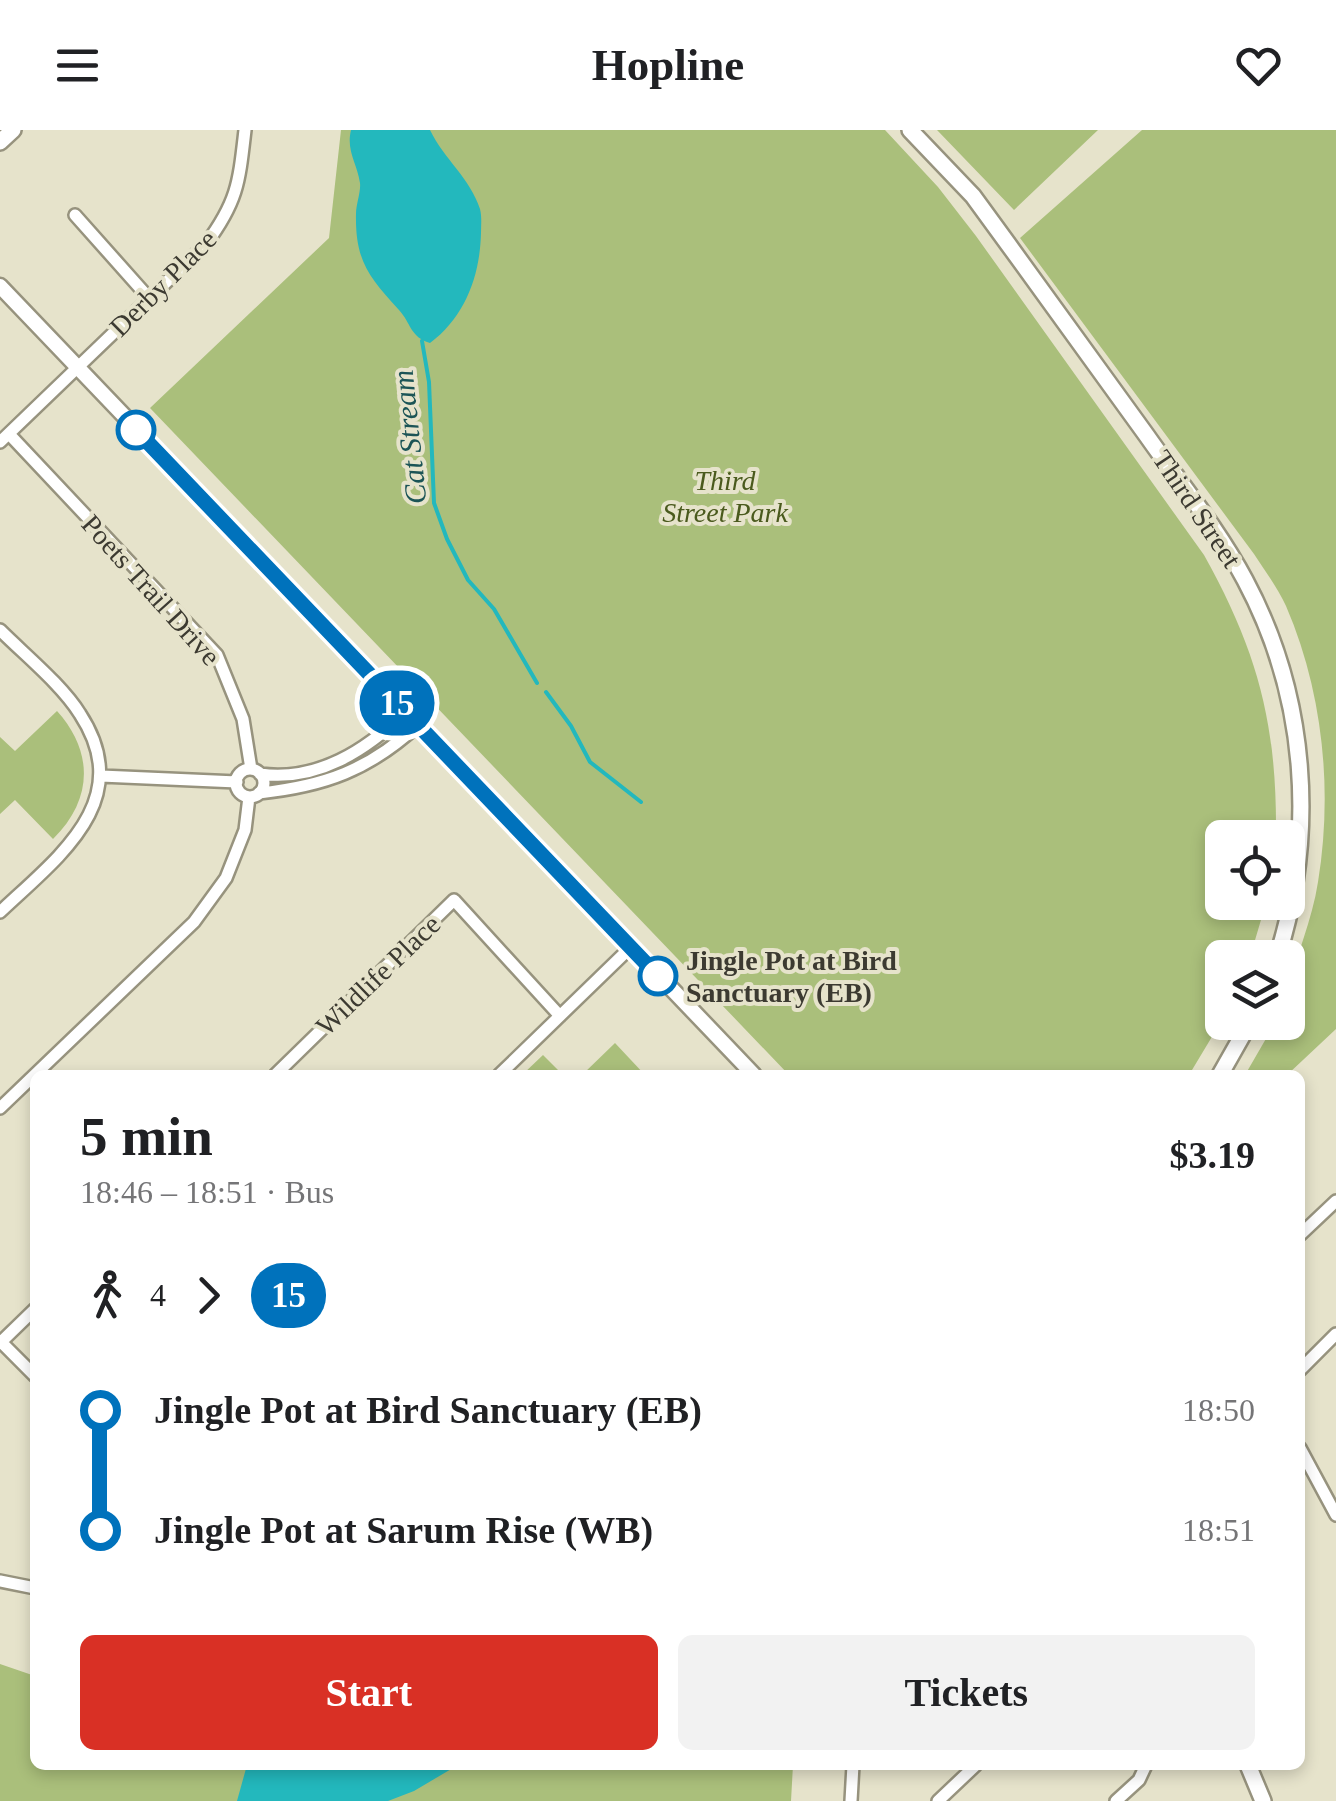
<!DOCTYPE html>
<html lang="en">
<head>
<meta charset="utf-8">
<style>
	body { margin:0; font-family:"Times New Roman",serif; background:#f2f2f2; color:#202124; height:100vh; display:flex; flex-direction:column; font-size:38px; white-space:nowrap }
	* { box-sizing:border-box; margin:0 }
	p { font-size:32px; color:#757577 }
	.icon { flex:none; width:55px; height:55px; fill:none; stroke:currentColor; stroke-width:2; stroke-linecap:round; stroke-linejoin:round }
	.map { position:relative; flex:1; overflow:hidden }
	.details { position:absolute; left:30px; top:940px; width:1275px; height:700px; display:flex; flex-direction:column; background:#fff; border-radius:15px; box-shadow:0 5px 15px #0003 }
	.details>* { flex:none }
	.badge { padding:0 20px; border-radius:32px; font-size:35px; line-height:65px }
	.tools { position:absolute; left:1205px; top:690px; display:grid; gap:20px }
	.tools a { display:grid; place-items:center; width:100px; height:100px; border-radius:15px; background:#fff; box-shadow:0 5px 15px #0003; font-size:50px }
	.map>.badge { position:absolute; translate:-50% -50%; box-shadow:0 0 0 5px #fff }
	.legs { display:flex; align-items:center; gap:15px; height:110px; padding:0 50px; font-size:32px }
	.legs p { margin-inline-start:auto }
	.head { display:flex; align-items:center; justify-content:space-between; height:170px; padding:0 50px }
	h1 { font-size:55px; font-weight:600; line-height:75px }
	.button { display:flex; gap:20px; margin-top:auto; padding:20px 50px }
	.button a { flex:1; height:115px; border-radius:15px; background:#d93025; color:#fff; font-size:40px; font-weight:600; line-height:115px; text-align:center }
	.button a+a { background:#f2f2f2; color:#202124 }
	ul { padding:0 50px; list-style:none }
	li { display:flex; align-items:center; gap:35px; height:120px; font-size:38px }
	li i { display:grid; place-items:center; width:15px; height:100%; margin:0 12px; background:currentColor }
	li i::after { content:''; width:25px; height:25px; margin:-12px; border:8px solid; border-radius:50%; background:#fff }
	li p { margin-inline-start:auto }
	li:first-child i { background:linear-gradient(#0000 50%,currentColor 0) }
	li:last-child i { background:linear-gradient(currentColor 50%,#0000 0) }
	header { display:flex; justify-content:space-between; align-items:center; height:130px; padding:0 50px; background:#fff; font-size:45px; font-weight:600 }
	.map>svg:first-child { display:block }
	.green { fill:#aabf7b }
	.water { fill:#23b8bd }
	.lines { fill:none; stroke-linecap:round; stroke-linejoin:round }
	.stream { stroke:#23b8bd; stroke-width:4 }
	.minor-casing { stroke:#97937e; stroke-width:16 }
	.tertiary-casing { stroke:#97937e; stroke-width:19 }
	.secondary-casing { stroke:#97937e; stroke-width:20 }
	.minor { stroke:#fff; stroke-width:11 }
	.tertiary { stroke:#fff; stroke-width:14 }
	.secondary { stroke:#fff; stroke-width:15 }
	.line-1-casing { stroke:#fff; stroke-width:22 }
	.line-1 { stroke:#0072bc; stroke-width:15 }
	.stop-1-dot { fill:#fff; stroke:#0072bc; stroke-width:5 }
	.labels { text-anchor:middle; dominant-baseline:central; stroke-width:8; stroke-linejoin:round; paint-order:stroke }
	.street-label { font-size:28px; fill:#3c3a31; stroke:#e6e3cb }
	.park-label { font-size:28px; font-style:italic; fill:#4a5a1d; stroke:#e6e3cb }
	.stop-label { font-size:28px; font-weight:bold; fill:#3c3a31; stroke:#e6e3cb; text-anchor:start }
	.water-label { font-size:30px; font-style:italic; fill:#1b5456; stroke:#e6e3cb }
</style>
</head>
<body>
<header><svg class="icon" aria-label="menu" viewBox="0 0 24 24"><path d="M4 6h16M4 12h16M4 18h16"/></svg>Hopline<svg class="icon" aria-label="heart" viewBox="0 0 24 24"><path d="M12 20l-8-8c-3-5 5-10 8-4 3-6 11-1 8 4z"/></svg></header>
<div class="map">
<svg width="1336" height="1671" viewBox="0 0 1336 1671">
	<rect width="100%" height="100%" fill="#e6e3cb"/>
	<path class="green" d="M341,0H885L938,57L976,106L1204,425C1258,522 1277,594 1276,705L1222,708V772L1266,773L1250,827L1222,828V890L1189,945H789L150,278L329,108Z
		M937,0H1098L1014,80Z
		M1142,0H1336V899L1287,945H1245L1275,893L1288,892C1288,883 1286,871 1288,862C1296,825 1312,791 1318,752C1333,660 1323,562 1286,476C1278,458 1265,441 1254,424L1020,108Z
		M57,581C94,622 93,670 53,709L15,670L0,684V607L15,621Z
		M615,913L645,945H582Z
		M543,925L563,945H522Z
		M0,1534L35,1546V1635H793L791,1671H0Z"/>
	<path class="water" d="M351,0H430C444,29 470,48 480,79C482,87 481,95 481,103C480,146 465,187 430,213C410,207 411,193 399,180C369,147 355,131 356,84C356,74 361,62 360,53C357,33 346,21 351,0Z
		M247,1635H458L414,1661L388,1671H237Z"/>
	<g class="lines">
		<path class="stream" d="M422,211L429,252L434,373L447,409L468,450L494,479L537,553
			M546,562L571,596L590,632L641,672"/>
		<g class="minor-casing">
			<path id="minor" d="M75,85L148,167
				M9,304L217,525L243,589L251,639
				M0,312L206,114C238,71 239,52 245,0
				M0,500C25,525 62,555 80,584C137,671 58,727 0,782
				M236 653a14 14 0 1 1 28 0a14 14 0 1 1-28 0Z
				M260,644C318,652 366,620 406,582
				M101,646L237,652
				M259,663C325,656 369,640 418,595
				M275,945L454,770L560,886
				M499,945L631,817
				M0,978L194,792L226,748L245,700L249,667
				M1300,1105L1336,1071
				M1,1212L35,1246
				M0,1213L35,1179
				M1300,1240L1336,1204
				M1300,1318L1336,1385
				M0,1451L35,1458
				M851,1671L853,1635
				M938,1671L976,1635
				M1116,1671L1139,1650L1146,1635"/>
		</g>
		<g class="tertiary-casing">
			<path id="tertiary" d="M0,156L754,945"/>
		</g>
		<g class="secondary-casing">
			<path id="secondary" d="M910,0L973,66L1008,114C1054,178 1100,242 1147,306C1180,353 1218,399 1245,450C1307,566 1317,703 1277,828
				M0,12L13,0
				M1220,945L1250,892
				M1248,1635L1263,1671"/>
		</g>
		<use href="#minor" class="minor"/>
		<use href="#tertiary" class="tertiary"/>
		<use href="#secondary" class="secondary"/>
	</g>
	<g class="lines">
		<g class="line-1-casing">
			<path id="line-1" d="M136,300L658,846"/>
		</g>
		<use href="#line-1" class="line-1"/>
	</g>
	<g class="stop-1-dot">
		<circle cx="136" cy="300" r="18"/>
		<circle cx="658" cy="846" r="18"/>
	</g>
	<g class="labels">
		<g class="street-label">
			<text transform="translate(163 153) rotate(-45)">Derby Place</text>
			<text transform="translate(1197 379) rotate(56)">Third Street</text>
			<text transform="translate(151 460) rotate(48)">Poets Trail Drive</text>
			<text transform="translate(378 845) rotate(-44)">Wildlife Place</text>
		</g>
		<g class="park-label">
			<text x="725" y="350">Third<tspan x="725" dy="32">Street Park</tspan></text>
		</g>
		<g class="stop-label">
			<text x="686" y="830">Jingle Pot at Bird<tspan x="686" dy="32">Sanctuary (EB)</tspan></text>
		</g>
		<g class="water-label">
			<text transform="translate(409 307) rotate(-96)">Cat Stream</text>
		</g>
	</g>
</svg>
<div class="tools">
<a><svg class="icon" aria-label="locate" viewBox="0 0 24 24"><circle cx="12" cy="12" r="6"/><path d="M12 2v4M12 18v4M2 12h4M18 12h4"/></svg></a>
<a><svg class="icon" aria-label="layers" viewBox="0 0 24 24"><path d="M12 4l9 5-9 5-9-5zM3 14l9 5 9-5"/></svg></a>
</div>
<b class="badge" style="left:397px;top:573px;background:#0072bc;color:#fff">15</b>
<section class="details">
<div class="head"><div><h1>5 min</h1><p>18:46 – 18:51 · Bus</p></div><b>$3.19</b></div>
<div class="legs"><svg class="icon" aria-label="walk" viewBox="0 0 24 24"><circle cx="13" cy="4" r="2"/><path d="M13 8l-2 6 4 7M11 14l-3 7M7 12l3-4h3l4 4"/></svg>4<svg class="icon" aria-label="forward" viewBox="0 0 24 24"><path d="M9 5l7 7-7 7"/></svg><b class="badge" style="background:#0072bc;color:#fff">15</b></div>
<ul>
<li><i style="color:#0072bc"></i><b>Jingle Pot at Bird Sanctuary (EB)</b><p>18:50</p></li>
<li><i style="color:#0072bc"></i><b>Jingle Pot at Sarum Rise (WB)</b><p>18:51</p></li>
</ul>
<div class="button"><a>Start</a><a>Tickets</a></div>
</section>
</div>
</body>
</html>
